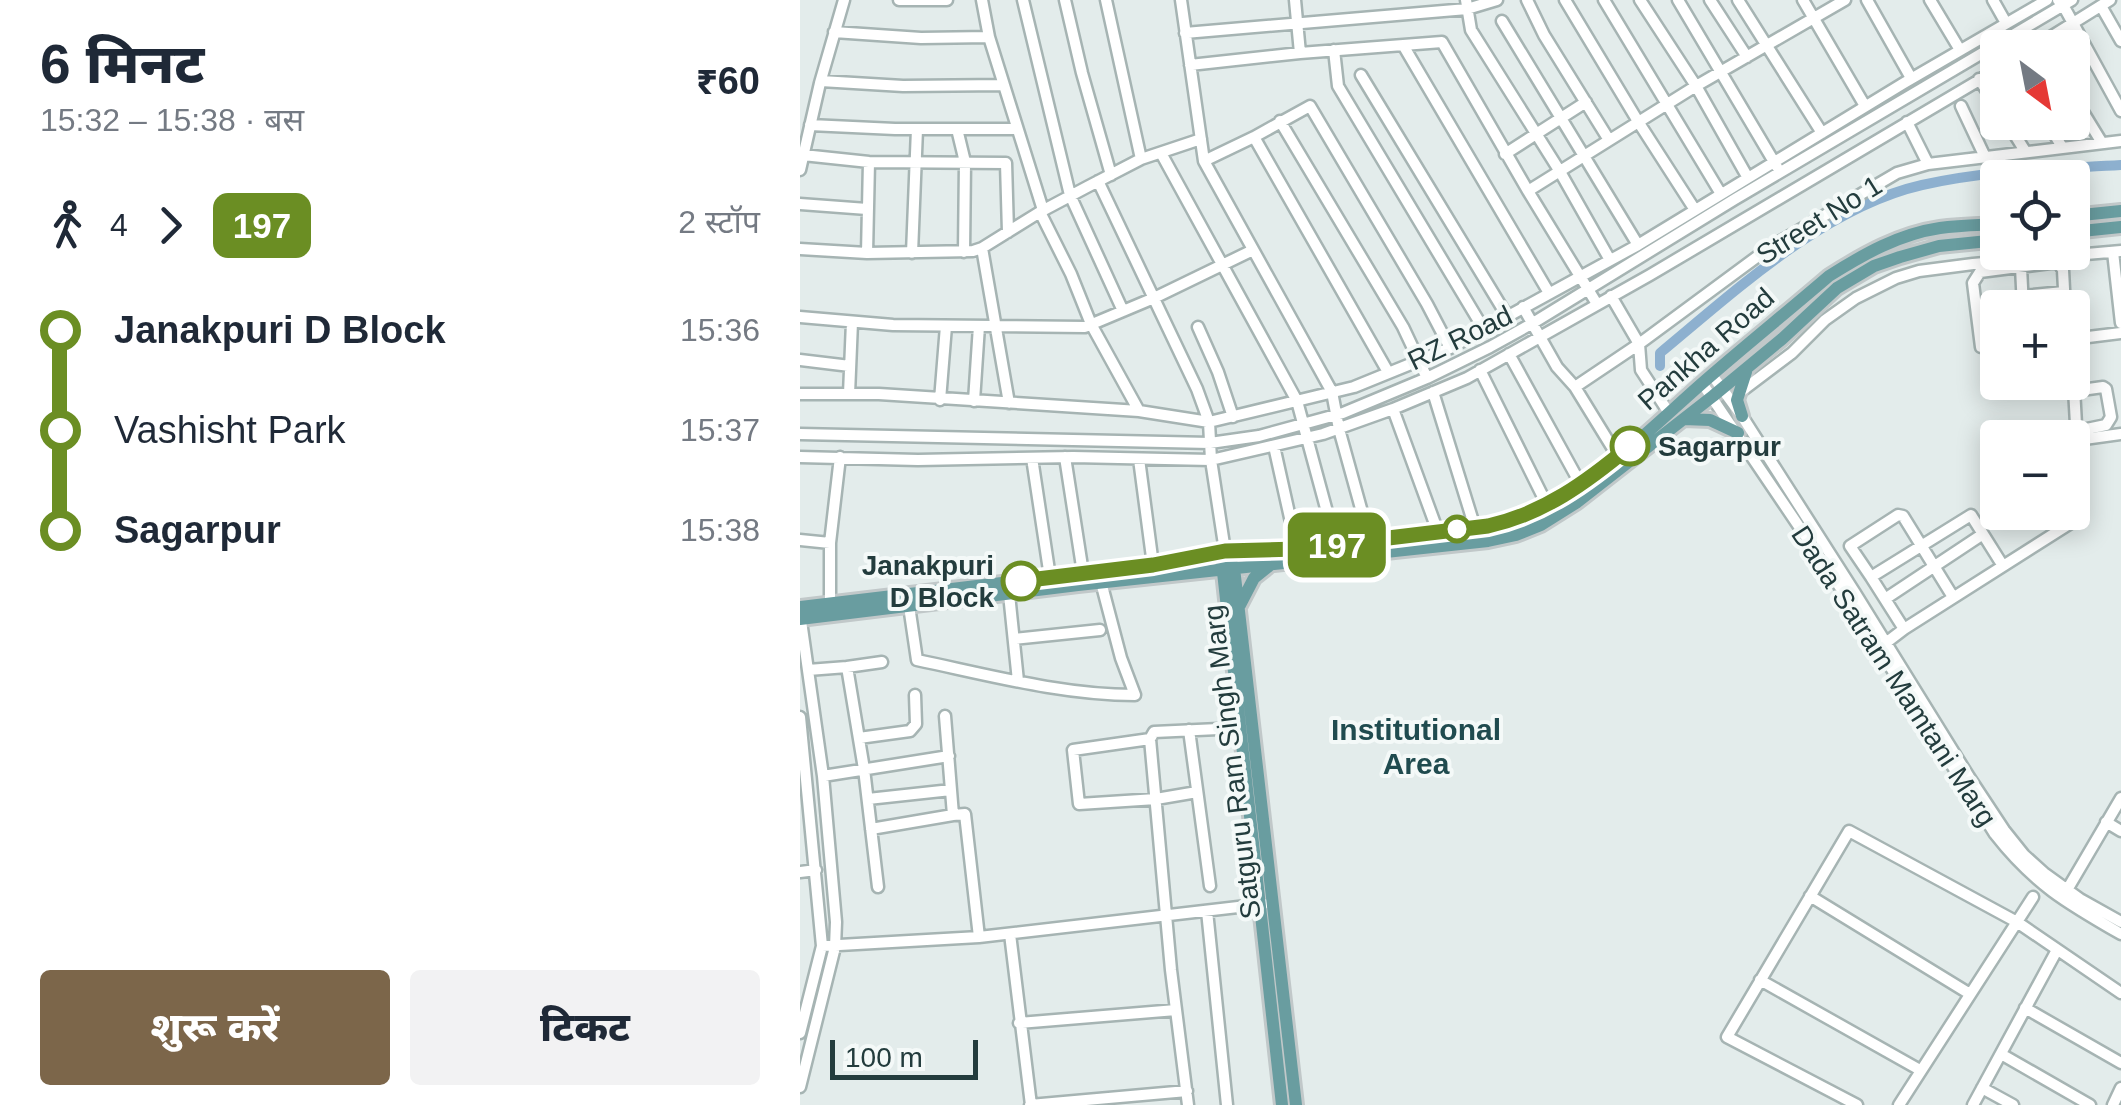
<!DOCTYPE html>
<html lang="hi">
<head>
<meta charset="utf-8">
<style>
	body { margin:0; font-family:Arial,"Noto Sans Devanagari",sans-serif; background:#f2f2f3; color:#1f2937; height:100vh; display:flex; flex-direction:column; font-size:38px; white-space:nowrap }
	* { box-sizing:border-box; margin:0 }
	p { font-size:32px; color:#747a83 }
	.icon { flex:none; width:55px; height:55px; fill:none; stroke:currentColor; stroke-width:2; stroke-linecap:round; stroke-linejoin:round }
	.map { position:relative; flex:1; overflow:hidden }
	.sheet { display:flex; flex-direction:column; background:#fff; width:800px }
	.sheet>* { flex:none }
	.badge { padding:0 20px; border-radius:15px; font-size:35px; line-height:65px }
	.needle { width:65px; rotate:148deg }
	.controls { position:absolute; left:1180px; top:30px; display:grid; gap:20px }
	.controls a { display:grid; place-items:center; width:110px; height:110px; border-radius:10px; background:#fff; box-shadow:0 5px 25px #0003; font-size:50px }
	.scale { position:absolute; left:30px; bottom:25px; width:148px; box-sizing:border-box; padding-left:10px; border:5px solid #233c3d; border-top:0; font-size:28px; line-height:35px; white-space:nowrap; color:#233c3d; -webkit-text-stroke:8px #f4f9f8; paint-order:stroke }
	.map>.badge { position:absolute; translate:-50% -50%; box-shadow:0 0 0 5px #fff }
	.legs { display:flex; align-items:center; gap:15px; height:110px; padding:0 40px; font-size:32px }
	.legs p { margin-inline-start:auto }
	.head { display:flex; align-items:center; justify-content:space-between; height:170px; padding:0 40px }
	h1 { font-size:55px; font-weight:800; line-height:75px }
	.primary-button { display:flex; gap:20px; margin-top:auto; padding:20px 40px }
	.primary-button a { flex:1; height:115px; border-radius:10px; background:#7c664a; color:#fff; font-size:40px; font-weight:800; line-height:115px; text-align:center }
	.primary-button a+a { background:#f2f2f3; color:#1f2937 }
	ul { padding:0 40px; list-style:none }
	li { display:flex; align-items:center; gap:35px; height:100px; font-size:38px }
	li i { display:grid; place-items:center; width:15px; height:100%; margin:0 12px; background:currentColor }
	li i::after { content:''; width:25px; height:25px; margin:-12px; border:8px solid; border-radius:50%; background:#fff }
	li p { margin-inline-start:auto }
	li:first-child i { background:linear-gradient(#0000 50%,currentColor 0) }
	li:last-child i { background:linear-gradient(currentColor 50%,#0000 0) }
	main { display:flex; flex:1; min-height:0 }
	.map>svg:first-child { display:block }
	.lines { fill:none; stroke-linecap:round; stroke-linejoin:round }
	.canal { stroke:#8db0cf; stroke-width:10 }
	.minor-casing { stroke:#a6b4b3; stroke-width:15 }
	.major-casing { stroke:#c1c8c9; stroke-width:18 }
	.minor { stroke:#fff; stroke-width:10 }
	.major { stroke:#699da0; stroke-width:12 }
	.line-1-casing { stroke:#fff; stroke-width:22 }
	.line-1 { stroke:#6b8e23; stroke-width:15 }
	.stop-1-dot { fill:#fff; stroke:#6b8e23; stroke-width:5 }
	.labels { text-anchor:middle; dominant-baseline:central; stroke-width:8; stroke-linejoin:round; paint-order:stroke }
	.street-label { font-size:28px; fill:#233c3d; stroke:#f4f9f8 }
	.stop-label { font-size:28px; font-weight:bold; fill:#233c3d; stroke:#f4f9f8; text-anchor:start }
	.neighbourhood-label { font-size:30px; font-weight:bold; fill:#204b4f; stroke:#f4f9f8 }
</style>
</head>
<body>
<main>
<section class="sheet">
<div class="head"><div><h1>6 मिनट</h1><p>15:32 – 15:38 · बस</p></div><b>₹60</b></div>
<div class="legs"><svg class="icon" aria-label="walk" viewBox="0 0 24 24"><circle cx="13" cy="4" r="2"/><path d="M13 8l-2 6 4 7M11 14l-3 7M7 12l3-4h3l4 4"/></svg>4<svg class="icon" aria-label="forward" viewBox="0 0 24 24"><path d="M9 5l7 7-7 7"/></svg><b class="badge" style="background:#6b8e23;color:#fff">197</b><p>2 स्टॉप</p></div>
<ul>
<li><i style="color:#6b8e23"></i><b>Janakpuri D Block</b><p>15:36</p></li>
<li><i style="color:#6b8e23"></i><span>Vashisht Park</span><p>15:37</p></li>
<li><i style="color:#6b8e23"></i><b>Sagarpur</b><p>15:38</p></li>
</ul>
<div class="primary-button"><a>शुरू करें</a><a>टिकट</a></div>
</section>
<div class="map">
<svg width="1321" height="1105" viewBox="0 0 1321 1105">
	<rect width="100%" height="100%" fill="#e3eceb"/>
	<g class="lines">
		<path class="canal" d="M860,366V353C935,291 1025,207 1122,185C1187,170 1255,169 1321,165"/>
		<g class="minor-casing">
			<path id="minor" d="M99,0H147
				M182,0L189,37L243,210
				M223,0L270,195L323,311
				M265,0L282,73L311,175
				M306,0L341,159
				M381,0L404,161L532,392L539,429L570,541
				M495,0L500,53
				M666,0L671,30L759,170L810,260
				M727,0L744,35L809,140
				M765,0L839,123L895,210
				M804,0L921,194
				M840,0L896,86L948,178
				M878,0L977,167
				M910,0L947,57
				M938,0L1022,133
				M1003,0L1065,106
				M1067,0L1111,78
				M1130,0L1160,50
				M1193,0L1206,23
				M1258,0L1263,5L1321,111
				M1301,6L1321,41
				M702,21L838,245
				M34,32L121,38L189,37
				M385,33L667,9L697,0
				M603,45L749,293
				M1233,48L1310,0
				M534,50L538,86L683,328
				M390,65L500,53L642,42L728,191L896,86L1045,0
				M561,75L707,316
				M1179,79L1198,108
				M21,81L103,86L204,85
				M1272,94L1302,143
				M1161,106L1185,157
				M480,121L603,327L627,378
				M1107,122L1128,164
				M1207,122L1225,151
				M1247,122L1262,147
				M10,125L95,129H217
				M157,129L165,162L164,252
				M454,137L510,106L627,304L650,348
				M361,153L497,401L536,545
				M705,154L786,102
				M3,155L69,162L206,163L208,232
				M404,161L454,137L588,372
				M0,170L20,83L44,0
				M298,181L397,389L409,422L411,460L425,551
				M728,191L797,304
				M0,204L67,209
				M240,212L271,274L291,324L339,411
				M182,248L209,403
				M0,249L67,253L173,251L182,248L240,212L287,187L341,159L401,139
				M1313,252L1321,323
				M67,253L69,162
				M112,253L117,129
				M1221,267L1223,308
				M811,296L839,344L841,370L869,413
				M1223,296L1264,292
				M723,307L757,367L775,387
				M0,317L93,325L285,327L354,298L453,250
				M398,327L418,372L433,417
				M1179,327L1198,325
				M1272,339L1321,333
				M1198,346L1181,347L1173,283L1180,272L1258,262L1263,270L1265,308
				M709,354L781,485
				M0,360L50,366
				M680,370L747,505
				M912,375L942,416L1055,593L1169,777L1204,830L1224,855L1244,873L1280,899L1321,922
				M902,383L1048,599L1195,834C1234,884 1267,903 1321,934
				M1274,391L1303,387L1306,389L1311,417L1306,425L1277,431
				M633,392L675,528
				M939,393L992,353L1025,320L1056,298L1096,278L1119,271L1173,264L1321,251
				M0,394H79L339,411L409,422L554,387L650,348L838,245L1104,83L1247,0
				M49,394L52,322
				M140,400L146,326
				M174,401L179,326
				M593,409L638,532
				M0,434L410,443L459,436L543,413L627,378L690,347L733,323L935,199L1272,0
				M1277,440L1321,434
				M474,446L497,549
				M0,457L118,460L273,457L411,460L523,434L593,409L667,378L850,275L1198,69
				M265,457L283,573
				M818,457L775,387L839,344L969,248L1097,173L1128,164L1321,141
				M232,458L250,577
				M339,459L353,565
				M0,540L30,543
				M1071,577L1050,546L1098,515L1103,516L1153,597
				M209,594L218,681
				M1085,599L1183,534
				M30,603V543L40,457
				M109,606L117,660C189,675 262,695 335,695L321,658L301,582
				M1104,629L1071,577L1171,515L1203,566
				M214,639L300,630
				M1087,642L1104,629L1274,521L1279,512L1280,497L1272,352
				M47,667L64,769L78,887
				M8,670L47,667L82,662
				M145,716L153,815L165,814L179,937
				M0,717L22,946L0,1033
				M389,730L410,886
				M59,738L110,731L116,724L115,695
				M350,739L371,970L388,1105
				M23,776L149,756
				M397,792L356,799L279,804L273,750L350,739L354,732L440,728
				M68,799L151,790
				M1306,822L1321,831
				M71,829L153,815
				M0,872L16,870
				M1267,890L1321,798
				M1010,896L1170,994
				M407,911L427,1105
				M210,934L231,1105
				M22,946L179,937L464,904
				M960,980L1120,1070
				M1225,1008L1321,1063
				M219,1023L376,1010
				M1201,1054L1290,1105
				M0,1087L35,947L36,922L23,776L0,614
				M1182,1088L1213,1105
				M230,1105L387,1091
				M1057,1105L927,1037L1049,831L1217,922L1321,993
				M1099,1105L1233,897
				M1173,1105L1257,950
				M1313,1105L1321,1088"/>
		</g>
		<g class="major-casing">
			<path id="major" d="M1272,216L1321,211
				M1272,232L1321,227
				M942,416L937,400L946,372
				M884,419L910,420L938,433
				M431,562L434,568L496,1105
				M422,563L482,1105
				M440,605L454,578L469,566
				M0,607L353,565L425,551L497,549L688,526C772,508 836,442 899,386C941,349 986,313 1029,276C1064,254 1099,234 1140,228C1159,225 1179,225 1198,224
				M0,619L278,585L688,541L716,535L741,525L776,503L913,396L982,339L1037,288L1074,266L1100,257L1139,246L1198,240"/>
		</g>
		<use href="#minor" class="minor"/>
		<use href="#major" class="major"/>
	</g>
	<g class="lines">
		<g class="line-1-casing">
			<path id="line-1" d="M221,581L353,565L425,551L497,549L688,526C743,514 787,482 830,446"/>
		</g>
		<use href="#line-1" class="line-1"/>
	</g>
	<g class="stop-1-dot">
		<circle cx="830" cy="446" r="18"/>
		<circle cx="657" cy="529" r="12"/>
		<circle cx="221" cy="581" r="18"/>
	</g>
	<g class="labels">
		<g class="street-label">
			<text transform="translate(1019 220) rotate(-32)">Street No 1</text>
			<text transform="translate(660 338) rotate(-26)">RZ Road</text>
			<text transform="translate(906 349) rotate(-41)">Pankha Road</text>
			<text transform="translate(1094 676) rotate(57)">Dada Satram Mamtani Marg</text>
			<text transform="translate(432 762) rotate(-97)">Satguru Ram Singh Marg</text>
		</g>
		<g class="stop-label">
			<text x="858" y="446">Sagarpur</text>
			<text x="194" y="565" text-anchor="end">Janakpuri<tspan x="194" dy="32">D Block</tspan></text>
		</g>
		<g class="neighbourhood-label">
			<text x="616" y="729">Institutional<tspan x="616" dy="34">Area</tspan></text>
		</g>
	</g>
</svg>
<div class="controls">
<a><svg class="needle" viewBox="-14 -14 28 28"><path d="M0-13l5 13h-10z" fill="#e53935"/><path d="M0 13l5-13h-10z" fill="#747a83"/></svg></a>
<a><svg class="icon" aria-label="locate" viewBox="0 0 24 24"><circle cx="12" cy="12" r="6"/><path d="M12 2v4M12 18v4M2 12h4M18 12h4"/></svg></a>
<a>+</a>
<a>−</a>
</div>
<div class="scale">100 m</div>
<b class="badge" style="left:537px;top:545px;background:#6b8e23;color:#fff">197</b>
</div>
</main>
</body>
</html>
